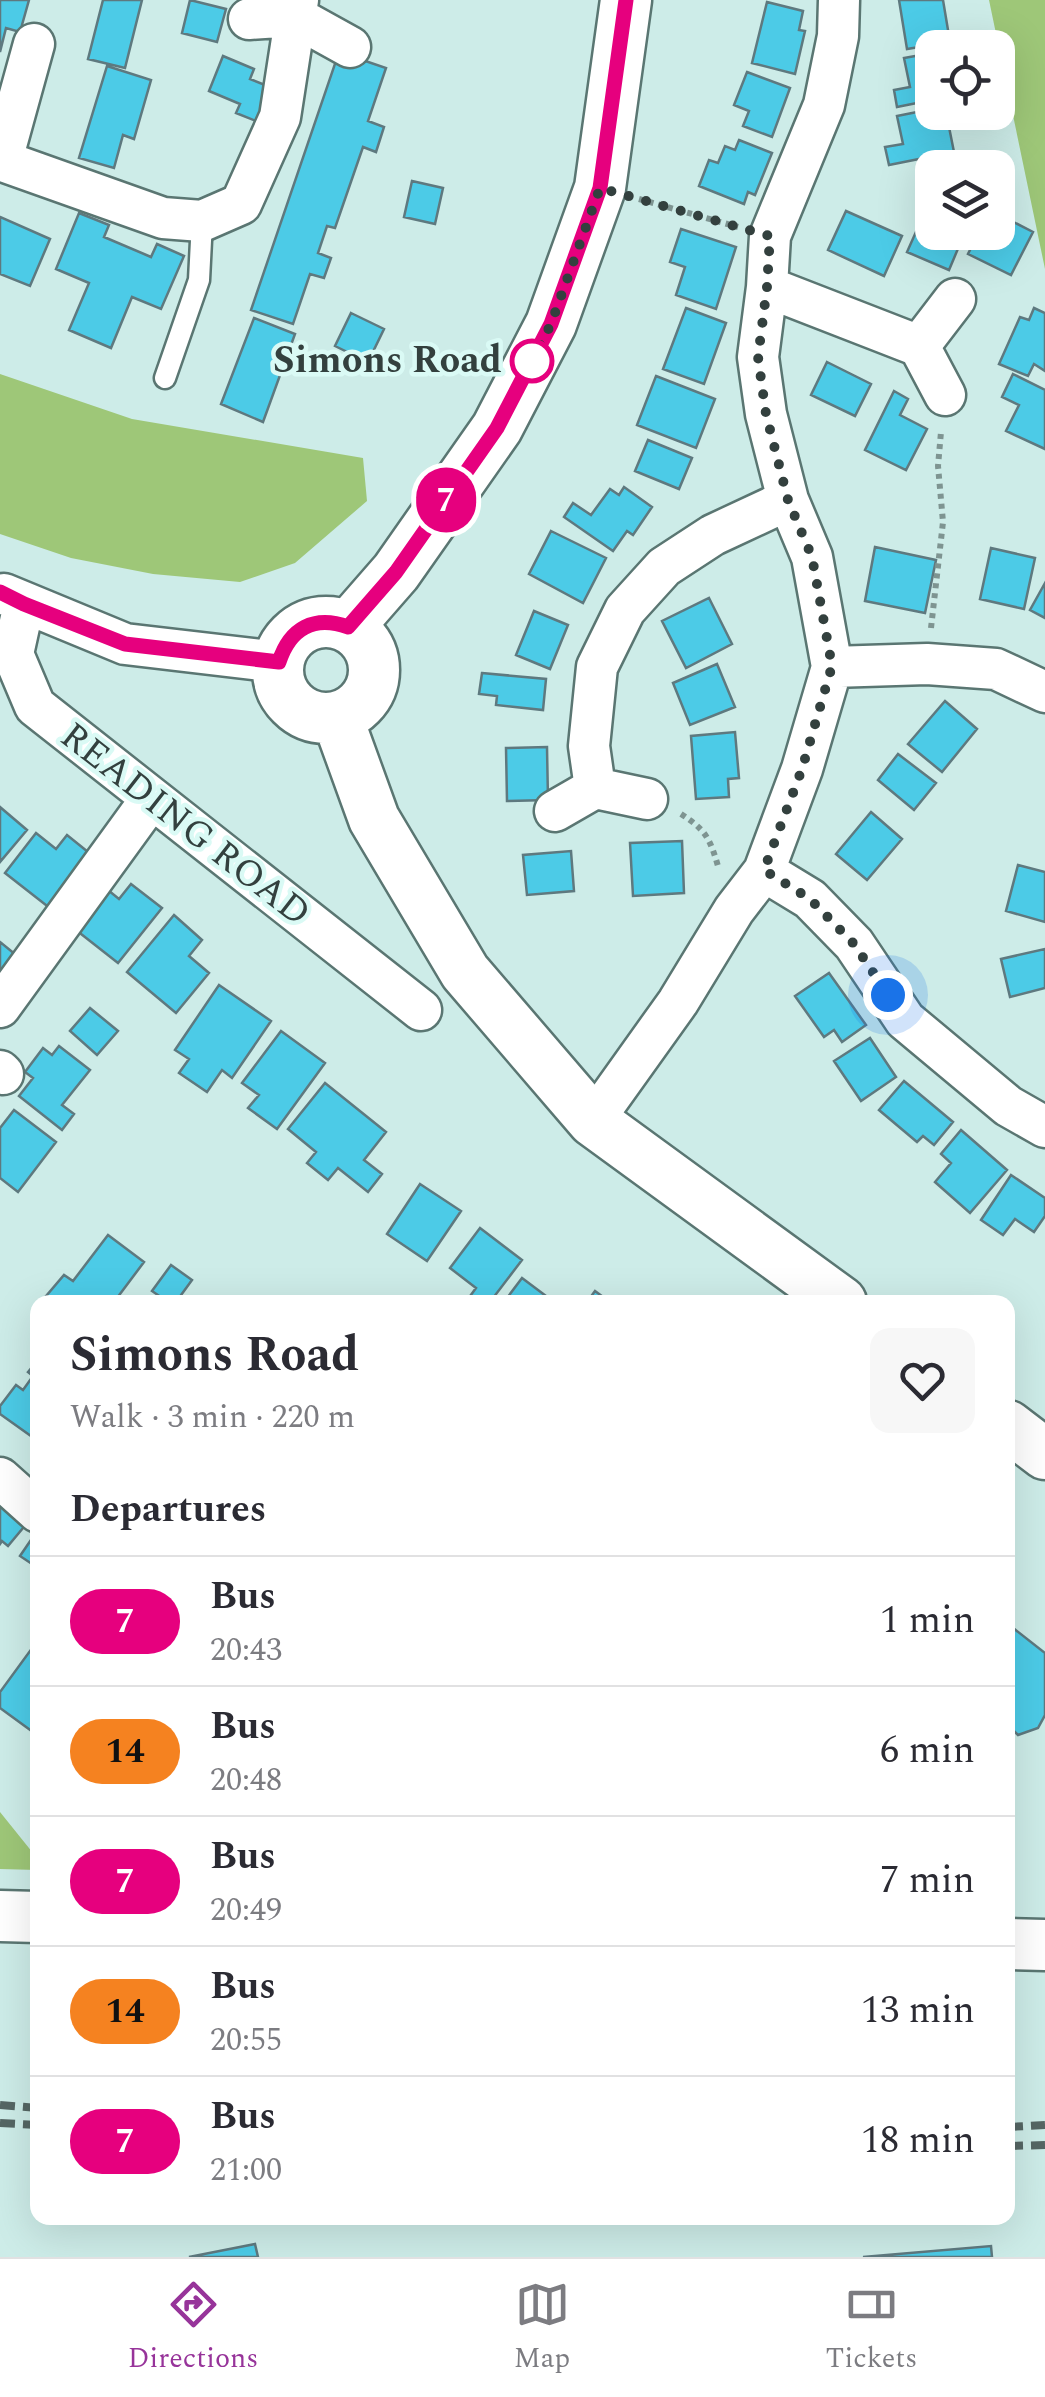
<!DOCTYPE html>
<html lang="en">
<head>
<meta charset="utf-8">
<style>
	body { margin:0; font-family:Spectral,serif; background:#f7f7f7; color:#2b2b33; height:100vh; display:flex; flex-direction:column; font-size:38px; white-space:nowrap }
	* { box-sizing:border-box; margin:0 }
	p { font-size:32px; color:#7c7c81 }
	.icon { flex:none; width:55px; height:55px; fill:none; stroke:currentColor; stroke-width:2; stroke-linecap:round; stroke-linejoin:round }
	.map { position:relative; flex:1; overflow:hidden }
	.panel { position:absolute; left:30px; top:1295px; width:985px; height:930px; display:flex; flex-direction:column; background:#fff; border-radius:20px; box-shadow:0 10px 40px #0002 }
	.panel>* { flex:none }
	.badge { padding:0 20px; border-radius:32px; font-size:35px; line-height:65px }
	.buttons { position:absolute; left:915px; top:30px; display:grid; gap:20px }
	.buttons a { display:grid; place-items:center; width:100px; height:100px; border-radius:20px; background:#fff; box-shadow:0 10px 40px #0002; font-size:50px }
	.you { position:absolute; width:50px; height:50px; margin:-25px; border:8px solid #fff; border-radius:50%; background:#1a73e8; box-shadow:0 0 0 15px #1a73e833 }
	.map>.badge { position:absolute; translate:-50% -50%; box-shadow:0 0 0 5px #fff }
	h2 { padding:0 40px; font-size:38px; line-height:90px }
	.round { display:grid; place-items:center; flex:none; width:105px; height:105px; border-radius:20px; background:#f7f7f7 }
	.head { display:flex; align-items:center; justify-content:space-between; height:170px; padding:0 40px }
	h1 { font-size:48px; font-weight:700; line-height:75px }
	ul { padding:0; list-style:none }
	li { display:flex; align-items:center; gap:30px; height:130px; padding:0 40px; border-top:2px solid #e1e1e2 }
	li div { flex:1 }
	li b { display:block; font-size:38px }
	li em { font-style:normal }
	li .badge { min-width:110px; font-weight:700; text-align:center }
	.menu { display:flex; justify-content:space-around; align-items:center; height:140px; border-top:2px solid #e1e1e2; background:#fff; font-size:28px; color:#7c7c81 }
	.menu a { display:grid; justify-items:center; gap:5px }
	.menu .active { color:#97349a }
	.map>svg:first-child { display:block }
	.green { fill:#9ec778 }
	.building { fill:#4ccbe7; stroke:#5e797f; stroke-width:2.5 }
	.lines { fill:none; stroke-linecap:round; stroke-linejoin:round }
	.service-casing { stroke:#5a7672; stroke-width:25 }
	.minor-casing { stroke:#5a7672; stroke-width:45 }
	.tertiary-casing { stroke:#5a7672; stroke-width:55 }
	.path { stroke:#7e9491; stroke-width:6; stroke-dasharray:5 5; stroke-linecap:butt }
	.service { stroke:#fff; stroke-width:20 }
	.minor { stroke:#fff; stroke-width:40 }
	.tertiary { stroke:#fff; stroke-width:50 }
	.rail { stroke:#556664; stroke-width:8; stroke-dasharray:15 8; stroke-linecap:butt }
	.line-casing { stroke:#fff; stroke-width:22 }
	.line { stroke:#e6007e; stroke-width:15 }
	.walk { stroke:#33403e; stroke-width:10; stroke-dasharray:0 18 }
	.stop-dot { fill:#fff; stroke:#e6007e; stroke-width:5 }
	.labels { text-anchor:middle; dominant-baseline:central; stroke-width:9; stroke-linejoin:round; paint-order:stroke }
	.stop-label { font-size:38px; font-weight:bold; fill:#33403e; stroke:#dafaf5; text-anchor:end }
	.street-label { font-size:38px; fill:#33403e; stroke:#dafaf5 }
</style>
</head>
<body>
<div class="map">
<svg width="1045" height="2257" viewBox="0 0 1045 2257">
	<rect width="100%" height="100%" fill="#cdece8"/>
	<path class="green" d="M989,0H1045V269Z
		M0,374L132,419L363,458L367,501L295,563L240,582L153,574L71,558L0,534Z
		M0,1812L37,1858V1870L0,1869Z"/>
	<path class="building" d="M0,0H29L20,32L6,28L0,52Z
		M103,0H142L125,68L88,59Z
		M190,0L226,9L217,42L182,33Z
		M899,0H943L950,42L907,49Z
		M767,2L803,11L799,30L805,31L795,74L752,63Z
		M339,52L386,68L368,121L384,127L376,152L363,147L335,228L327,226L318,253L331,258L324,278L310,274L293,324L251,310Z
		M932,53V100L897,107L894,90L910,87L904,58Z
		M223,56L254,69L250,79L275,89L261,123L236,113L240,104L209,91Z
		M107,66L151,80L134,139L123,135L114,168L79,158Z
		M747,72L790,88L772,137L743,126L749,111L734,105Z
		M932,109V112H946L954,152L889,165L885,147L903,144L897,116Z
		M739,140L772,153L755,195L748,192L744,204L699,186L709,160L718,163L725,146L735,150Z
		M412,181L443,188L435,224L404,217Z
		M932,196V232H965L949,270L907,252Z
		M846,211L902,236L884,276L828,250Z
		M79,213L109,225L104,237L151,257L157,244L184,256L161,309L132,297L111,348L69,330L89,283L56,269Z
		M998,214L1033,232L1011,275L968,254L979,232H998Z
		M0,217L50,239L30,286L0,274Z
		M681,229L736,247L716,309L676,295L685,267L670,262Z
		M686,308L726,323L704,384L663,369Z
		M1034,308L1045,313V371L1034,364L1028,376L999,364L1020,317L1029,320Z
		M351,313L384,329L368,362L335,346Z
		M254,318L295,334L263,422L221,404Z
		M827,362L871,384L855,416L811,395Z
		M1013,374L1045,390V449L1006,431L1019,405L1002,397Z
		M656,376L715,399L696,448L637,425Z
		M894,391L908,399L900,415L927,429L906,470L865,450Z
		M648,440L692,458L679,489L635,471Z
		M624,487L652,507L633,535L627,531L613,551L564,517L573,503L591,515L610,489L619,495Z
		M551,531L606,558L583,603L529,574Z
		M875,547L936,560L925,613L865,601Z
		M991,548L1035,558L1024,609L980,599Z
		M1045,583V618L1030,610Z
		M709,598L732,644L686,668L662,621Z
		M534,611L568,625L550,669L516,655Z
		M717,664L735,707L690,725L673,683Z
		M482,673L546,679L543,710L496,705L497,696L479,694Z
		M945,701L977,729L942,772L908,744Z
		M735,732L739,778L728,779L729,797L696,799L691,736Z
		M547,747L548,800L507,801L506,748Z
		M898,754L936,783L914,810L878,780Z
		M0,807L27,830L0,862Z
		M871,812L902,839L867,880L836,854Z
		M36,833L56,849L67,835L93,856L51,909L5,873Z
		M682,841L684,893L633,896L630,843Z
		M571,851L574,891L527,895L523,855Z
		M1018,865L1045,872V922L1006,911Z
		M131,884L162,908L118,963L76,930L108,890L119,899Z
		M174,915L202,940L189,956L209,973L176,1013L127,972Z
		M0,942L16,955L0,976Z
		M1045,949V988L1010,997L1001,959Z
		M829,973L866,1025L842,1042L834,1030L824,1037L795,996Z
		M219,985L271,1021L232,1078L222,1070L207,1092L179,1073L189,1059L175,1050Z
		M90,1008L118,1031L97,1055L70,1031Z
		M281,1031L325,1063L277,1129L248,1108L259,1095L242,1083Z
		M870,1038L896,1077L861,1101L834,1061Z
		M59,1046L90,1070L62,1105L74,1114L62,1130L19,1096L33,1078L25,1072L43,1048L52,1055Z
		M904,1081L953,1122L934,1145L923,1136L917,1142L879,1110Z
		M325,1083L386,1132L364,1160L382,1174L368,1192L338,1168L328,1180L307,1163L316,1152L288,1129Z
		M14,1110L56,1142L18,1192L0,1178V1128Z
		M961,1130L1007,1170L970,1213L935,1182L951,1163L941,1154Z
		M1011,1175L1045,1198V1216L1034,1232L1015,1219L1003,1235L981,1220Z
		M420,1184L461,1211L427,1261L387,1234Z
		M480,1228L522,1260L490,1302H473L468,1299L476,1288L450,1268Z
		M108,1235L144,1262L114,1302H41L64,1275L73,1281Z
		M171,1265L192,1280L176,1302H168L152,1291Z
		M522,1278L554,1302H504Z
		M595,1291L610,1302H587Z
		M38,1360V1441L0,1414V1406L16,1385L23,1390L33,1376L28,1372Z
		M0,1500L28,1522L8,1546L2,1541L0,1544Z
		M35,1534L38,1536V1568L20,1556Z
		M1008,1624L1045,1653V1715L1038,1728L1018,1735L1010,1727L1008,1730Z
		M38,1640V1726L33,1732L0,1708V1692Z
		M255,2244L258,2257H189Z
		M991,2246L992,2257H863Z"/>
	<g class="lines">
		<g class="service-casing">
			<path id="service" d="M165,378L199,280L202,221"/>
		</g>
		<g class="minor-casing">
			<path id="minor" d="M249,19L294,16L350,47
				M0,160L163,218L202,221L241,204L280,117L298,0
				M2,160L34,44
				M767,287L919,346
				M945,395L919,346L955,299
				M4,594L125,644L279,662
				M24,604L13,654L35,706L421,1010
				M832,667L927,664L996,669L1045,692
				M595,788L589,746L597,667L625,610L664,567L713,535L788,500
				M555,811L595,788L647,799
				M764,871L810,899L854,944L905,1020L1008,1106L1045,1127
				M0,1007L151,799
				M0,1071L3,1074
				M593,1121L678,1002L734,910L764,871L802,769L832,667L812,557L788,500L766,414L758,357L767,287L770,236L824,105L838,36L839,0
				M0,1478L38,1512"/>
		</g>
		<g class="tertiary-casing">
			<path id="tertiary" d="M278 670a48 48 0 1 1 96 0a48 48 0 1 1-96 0Z
				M348,627L396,572L497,428L551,324L600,188L626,0
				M337,717L374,819L465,972L593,1121L841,1302
				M1008,1426L1045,1454
				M0,1916L38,1917
				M1008,1944L1045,1945"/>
		</g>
		<path class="path" d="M639,199L738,227
			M931,628L943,522L938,466L941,432
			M681,814C706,830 710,839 718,866"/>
		<use href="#service" class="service"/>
		<use href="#minor" class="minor"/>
		<use href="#tertiary" class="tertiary"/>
		<path class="rail" d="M0,2105L38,2108
			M0,2123L38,2125
			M1008,2127L1045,2125
			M1008,2146L1045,2145"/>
	</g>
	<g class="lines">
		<g class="line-casing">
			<path id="line" d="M0,592L24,604L125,644L279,662C290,628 314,615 348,627L396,572L497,428L551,324L600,188L626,0"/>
		</g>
		<use href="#line" class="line"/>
		<path class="walk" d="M532,361L551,324L600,188L770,236L767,287L758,357L762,386L766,414L788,500L812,557L832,666L802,769L764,870L810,899L854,944L888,995"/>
	</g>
	<circle class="stop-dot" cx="532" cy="361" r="20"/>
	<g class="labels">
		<g class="stop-label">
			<text x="502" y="361">Simons Road</text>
		</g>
		<g class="street-label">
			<text transform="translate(185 825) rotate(38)">READING ROAD</text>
		</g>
	</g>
</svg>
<div class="buttons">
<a><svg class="icon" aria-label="locate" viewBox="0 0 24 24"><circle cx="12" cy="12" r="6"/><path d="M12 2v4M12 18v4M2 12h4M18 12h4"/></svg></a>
<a><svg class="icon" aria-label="layers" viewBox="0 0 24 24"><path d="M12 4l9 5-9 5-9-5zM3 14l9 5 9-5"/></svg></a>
</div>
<div class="you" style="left:888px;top:995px"></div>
<b class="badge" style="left:446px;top:500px;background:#e6007e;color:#fff">7</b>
<section class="panel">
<div class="head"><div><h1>Simons Road</h1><p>Walk · 3 min · 220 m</p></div><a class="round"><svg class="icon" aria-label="heart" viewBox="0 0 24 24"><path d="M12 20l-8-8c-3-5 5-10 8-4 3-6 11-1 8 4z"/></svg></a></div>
<h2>Departures</h2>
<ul>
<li><span class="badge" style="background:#e6007e;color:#fff">7</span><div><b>Bus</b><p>20:43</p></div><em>1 min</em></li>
<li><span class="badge" style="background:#f58220;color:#111">14</span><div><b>Bus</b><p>20:48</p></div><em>6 min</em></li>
<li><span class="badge" style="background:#e6007e;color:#fff">7</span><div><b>Bus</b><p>20:49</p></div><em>7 min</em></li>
<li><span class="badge" style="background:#f58220;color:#111">14</span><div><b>Bus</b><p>20:55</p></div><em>13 min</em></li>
<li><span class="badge" style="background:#e6007e;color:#fff">7</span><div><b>Bus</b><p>21:00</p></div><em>18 min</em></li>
</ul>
</section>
</div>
<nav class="menu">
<a class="active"><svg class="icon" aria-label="directions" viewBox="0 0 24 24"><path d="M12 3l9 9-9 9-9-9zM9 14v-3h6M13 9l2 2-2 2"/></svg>Directions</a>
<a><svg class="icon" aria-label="map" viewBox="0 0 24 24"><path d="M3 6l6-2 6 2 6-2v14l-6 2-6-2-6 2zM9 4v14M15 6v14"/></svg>Map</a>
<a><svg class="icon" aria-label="tickets" viewBox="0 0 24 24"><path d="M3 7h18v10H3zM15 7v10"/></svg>Tickets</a>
</nav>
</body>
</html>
